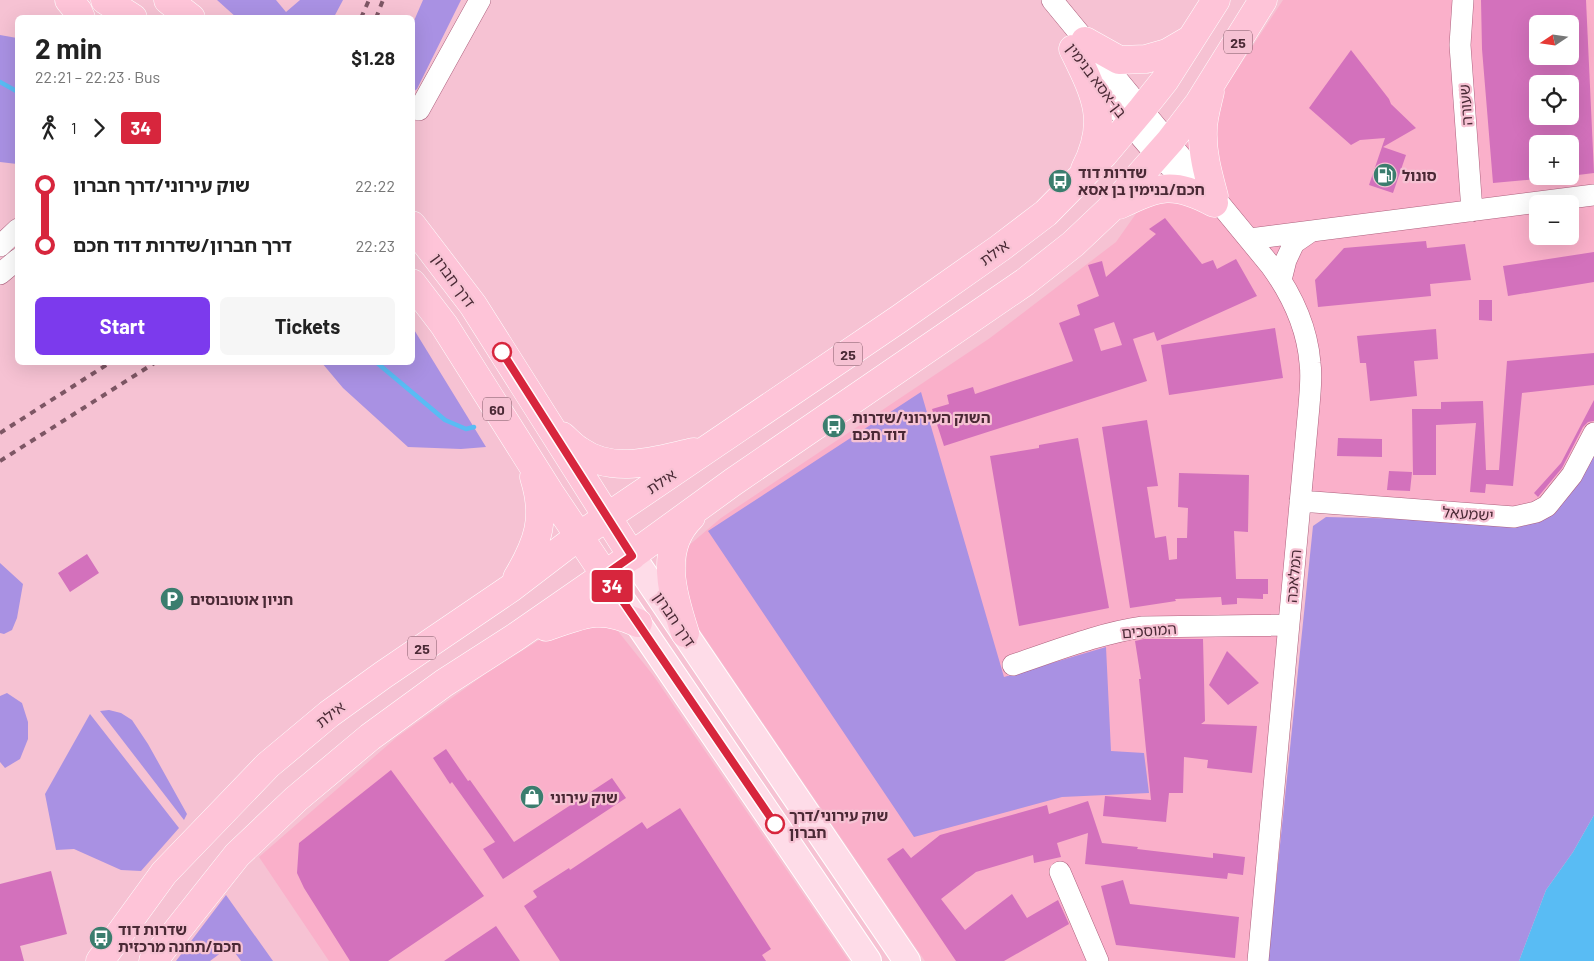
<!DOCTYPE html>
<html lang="en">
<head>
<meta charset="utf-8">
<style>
	body { margin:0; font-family:Barlow,"Noto Sans Hebrew",sans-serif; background:#f6f6f6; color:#222; height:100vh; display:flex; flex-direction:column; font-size:19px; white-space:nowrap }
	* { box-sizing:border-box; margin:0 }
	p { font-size:16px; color:#767676 }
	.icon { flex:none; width:28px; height:28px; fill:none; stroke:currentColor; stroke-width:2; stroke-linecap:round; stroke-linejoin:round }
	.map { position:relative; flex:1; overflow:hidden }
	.side { position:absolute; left:15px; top:15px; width:400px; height:350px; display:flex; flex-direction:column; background:#fff; border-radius:8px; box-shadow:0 5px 20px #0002 }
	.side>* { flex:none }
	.badge { padding:0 10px; border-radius:4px; font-size:18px; line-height:32px }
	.needle { width:32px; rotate:257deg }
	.controls { position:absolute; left:1529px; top:15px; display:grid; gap:10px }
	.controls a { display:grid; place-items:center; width:50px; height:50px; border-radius:8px; background:#fff; box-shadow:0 5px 20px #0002; font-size:25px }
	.map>.badge { position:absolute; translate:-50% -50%; box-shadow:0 0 0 2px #fff }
	.legs { display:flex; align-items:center; gap:8px; height:55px; padding:0 20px; font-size:16px }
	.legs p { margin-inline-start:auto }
	.summary { display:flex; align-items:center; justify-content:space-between; height:85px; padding:0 20px }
	h1 { font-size:28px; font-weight:700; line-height:38px }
	.button { display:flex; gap:10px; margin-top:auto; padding:10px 20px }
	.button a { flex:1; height:58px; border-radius:8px; background:#7c3aed; color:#fff; font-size:20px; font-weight:700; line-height:58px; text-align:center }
	.button a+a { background:#f6f6f6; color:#222 }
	ul { padding:0 20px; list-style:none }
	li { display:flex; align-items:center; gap:18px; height:60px; font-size:19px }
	li i { display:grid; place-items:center; width:8px; height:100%; margin:0 6px; background:currentColor }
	li i::after { content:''; width:12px; height:12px; margin:-6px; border:4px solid; border-radius:50%; background:#fff }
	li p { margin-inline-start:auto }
	li:first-child i { background:linear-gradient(#0000 50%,currentColor 0) }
	li:last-child i { background:linear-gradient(currentColor 50%,#0000 0) }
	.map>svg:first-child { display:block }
	.built { fill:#fab0ca; fill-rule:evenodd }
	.green { fill:#a991e3 }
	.water { fill:#59bcf4 }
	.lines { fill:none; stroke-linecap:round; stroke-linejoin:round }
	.stream { stroke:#59bcf4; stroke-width:4.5 }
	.building { fill:#d371bc; fill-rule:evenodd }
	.minor-casing { stroke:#ad607d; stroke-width:22 }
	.major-casing { stroke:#fff; stroke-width:28 }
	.highway-casing { stroke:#fff; stroke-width:29 }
	.minor { stroke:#fff; stroke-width:21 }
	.major { stroke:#fedce8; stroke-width:26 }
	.highway { stroke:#fec4d8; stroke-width:28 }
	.rail { stroke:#7d5664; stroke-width:4; stroke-dasharray:6 6; stroke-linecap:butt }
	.line-1-casing { stroke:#fff; stroke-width:11 }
	.line-1 { stroke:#d7263d; stroke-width:8 }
	.stop-1-dot { fill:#fff; stroke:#d7263d; stroke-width:2.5 }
	.labels { text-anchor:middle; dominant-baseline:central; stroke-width:4.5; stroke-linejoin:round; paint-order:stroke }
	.shield { fill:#f6c2d3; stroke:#7e5764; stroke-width:1 }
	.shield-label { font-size:14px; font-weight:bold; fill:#4a2935 }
	.street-label { font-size:15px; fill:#4a2935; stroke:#f6c2d3 }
	.poi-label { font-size:15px; font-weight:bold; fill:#4a2935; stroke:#f6c2d3; text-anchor:start }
	.stop-label { font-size:15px; font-weight:bold; fill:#4a2935; stroke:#f6c2d3; text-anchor:start }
</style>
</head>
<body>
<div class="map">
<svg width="1594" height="961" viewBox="0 0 1594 961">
	<rect width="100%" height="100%" fill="#f6c2d3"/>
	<path class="built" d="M1283,0H1594V441L1547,512L1308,509L1267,961H925L687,611L686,576L687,547L721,518L990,338L1116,242L1229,82ZM1538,24H1570V56H1538ZM1538,84H1570V116H1538ZM1538,144H1570V176H1538ZM1538,204H1570V236H1538Z
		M594,625L617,630L653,675L849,961H329L259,857L397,737L484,675L544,637Z"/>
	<path class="green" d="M217,0H276L286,12L300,0H343L334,17L237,18Z
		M423,0H461L417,89L413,92V23Z
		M0,35L17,38V164L0,162Z
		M413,328L486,447L461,449L408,447L343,388L322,363L412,362Z
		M921,392L1004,677L1106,647L1111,751L1144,753L1149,793L1062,797L914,837L708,531Z
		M1594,448V815L1573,852L1546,890L1519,961H1268L1313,526L1326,517L1539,522Z
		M0,563L23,584L17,618L12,630L4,634L0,633Z
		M7,693L22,703L28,722V739L20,759L5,768L0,762V696Z
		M109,710L121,713L132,720L148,744L187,814L184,820L100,711Z
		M90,714L179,828L141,871L121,870L74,849L56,850L45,794Z
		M226,895L273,961H241L230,946L210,961H176Z"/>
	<path class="water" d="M1594,815V961H1519L1546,890L1573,852Z"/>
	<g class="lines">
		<path class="stream" d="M0,82L18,92
			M376,362L445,420L466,429L474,427"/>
	</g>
	<path class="building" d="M1481,0H1586L1594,173L1570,176V144H1538V179L1493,183L1482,49ZM1538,24H1570V56H1538ZM1538,84H1570V116H1538Z
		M1351,50L1389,99L1391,104L1416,128L1383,147L1406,155L1393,193L1369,185L1385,138L1360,140L1351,145L1309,108Z
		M1165,218L1202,264L1213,260L1217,269L1236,259L1257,296L1157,341L1154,332L1133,339L1147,381L944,446L932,409L949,404L947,395L973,387L975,394L1073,361L1059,323L1080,315L1077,305L1099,296L1088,265L1102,261L1106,277L1156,234L1149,229ZM1114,322L1122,345L1101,351L1094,329Z
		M1426,241L1427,248L1465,244L1471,280L1430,284L1431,296L1318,307L1315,280L1344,248Z
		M1594,252V282L1508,296L1503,266Z
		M1479,300H1492V321L1479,320Z
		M1275,328L1283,378L1169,395L1161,345Z
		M1436,329L1438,359L1414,361L1417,396L1370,401L1366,363H1360L1357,336Z
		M1594,353V385L1522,393L1513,486L1486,484L1485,493L1470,492L1476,423L1436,425V475H1413L1412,409H1441V402L1483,401L1486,470H1499L1507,361Z
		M1594,400V421L1588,422L1583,427L1562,468L1538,497L1534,493L1561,463Z
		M1147,420L1158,486L1147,487L1155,538L1166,536L1169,560L1177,559V538H1187L1188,508L1178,507L1179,473L1249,475L1248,532L1234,531L1236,579H1268V594H1263V599L1237,598V604L1222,605L1221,597L1175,599L1176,601L1130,608L1102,427Z
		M1078,438L1109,608L1019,626L990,456L1039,448V445Z
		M1338,438L1382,439V457L1337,456Z
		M1389,471L1412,472L1410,491L1387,490Z
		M87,554L99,573L70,592L58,573Z
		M1144,639H1203L1205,721L1201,724L1257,726L1252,773L1207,768L1208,760L1184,757L1183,793H1169L1166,822L1103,816L1105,796L1151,800L1139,679H1141L1135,641Z
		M1227,651L1259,683L1228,705L1209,685Z
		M446,749L468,781L470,780L514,842L612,778L626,798L503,879L483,849L495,842L452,782L450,784L433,758Z
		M391,770L484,896L388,961H350L304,888L297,873L299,843Z
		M1088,801L1102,843L1138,847L1137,849L1213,858V853L1245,857L1243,875L1228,873L1227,879L1085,864L1088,833L1057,843L1061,857L1034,863L1033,855L976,872L941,899L965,930L1012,894L1027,918L1058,900L1069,924L1004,961H956L887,859L903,848L911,858L940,835L1047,805L1049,814Z
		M680,808L771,949L762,955L766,961H560L524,906L537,897L533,891L569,868L570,870L642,822L647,829Z
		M51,871L67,934L20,946L24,961H0V884Z
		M1123,880L1130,904L1239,917L1235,958L1116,945L1101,886Z
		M496,926L520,961H444Z"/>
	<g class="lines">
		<g class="minor-casing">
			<path id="minor" d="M1052,0L1271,266C1292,295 1307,326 1310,363C1312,377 1310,392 1309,406L1258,961
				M1463,0L1460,45L1472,211
				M1091,73L1116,108L1157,156L1196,188
				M419,110L480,0
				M1250,239L1594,195
				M0,246L18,229
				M0,274L18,259
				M1281,280L1286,260L1294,243L1310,232
				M1300,501L1514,517L1536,512L1547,506L1572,475L1594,433
				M1013,665C1055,651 1100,633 1143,627L1289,625
				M1060,872L1098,961"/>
		</g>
		<g class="major-casing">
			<path id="major" d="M632,556L907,961
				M605,575L868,961"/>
		</g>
		<g class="highway-casing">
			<path id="highway" d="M69,0L78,11L81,18
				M105,0L133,18
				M168,0L191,18
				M1085,41L1119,60L1146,59L1167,53L1191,39
				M1073,49C1095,94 1110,121 1085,169
				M1210,92C1207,105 1203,118 1203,130C1202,153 1208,174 1214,196
				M1119,205C1159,186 1173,181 1214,203
				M412,225L473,305L632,556
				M412,283L444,325L550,493L605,575
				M562,436C568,441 573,447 580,451C614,475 657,460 694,452
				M517,578C538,543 547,518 534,477
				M546,627C584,614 599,605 638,623
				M685,633C673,596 658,549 691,517
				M100,961L164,873L268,765L329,714L383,675L511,588L579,536L899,319L1000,248L1046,213L1104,154L1142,109L1165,80L1216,0
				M153,961L237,855L296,799L370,737L444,683L514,638L605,575L733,482L1025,282L1073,244L1109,210L1170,141L1199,103L1263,0"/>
		</g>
		<use href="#minor" class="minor"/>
		<use href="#major" class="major"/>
		<use href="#highway" class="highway"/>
		<path class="rail" d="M361,18L369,0
			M376,18L383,0
			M0,433L111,362
			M0,461L156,362"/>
	</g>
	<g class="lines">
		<g class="line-1-casing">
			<path id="line-1" d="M502,352L632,556L605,575L775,824"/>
		</g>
		<use href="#line-1" class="line-1"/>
	</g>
	<defs>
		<g id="fuel-disc" transform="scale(1.25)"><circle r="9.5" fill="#3b7d6e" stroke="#f6c2d3"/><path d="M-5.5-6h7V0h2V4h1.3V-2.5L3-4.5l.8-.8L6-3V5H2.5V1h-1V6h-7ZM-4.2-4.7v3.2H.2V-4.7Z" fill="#fff"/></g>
		<g id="bus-disc" transform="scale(1.25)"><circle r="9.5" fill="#3b7d6e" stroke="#f6c2d3"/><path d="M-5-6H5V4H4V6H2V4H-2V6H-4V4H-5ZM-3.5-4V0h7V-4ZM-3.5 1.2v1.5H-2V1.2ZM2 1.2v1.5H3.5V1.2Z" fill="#fff"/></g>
		<g id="parking-disc" transform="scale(1.25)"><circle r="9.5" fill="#3b7d6e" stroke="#f6c2d3"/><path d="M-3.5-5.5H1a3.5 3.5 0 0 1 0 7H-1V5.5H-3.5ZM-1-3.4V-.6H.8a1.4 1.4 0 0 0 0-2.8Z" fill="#fff"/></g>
		<g id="shop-disc" transform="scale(1.25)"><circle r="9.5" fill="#3b7d6e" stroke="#f6c2d3"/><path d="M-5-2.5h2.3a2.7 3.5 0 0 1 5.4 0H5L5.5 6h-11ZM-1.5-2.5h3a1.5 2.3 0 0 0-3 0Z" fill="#fff"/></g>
	</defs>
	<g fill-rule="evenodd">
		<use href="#fuel-disc" x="1385" y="175"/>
		<use href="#bus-disc" x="1060" y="181"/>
		<use href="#bus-disc" x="834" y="426"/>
		<use href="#parking-disc" x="172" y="599"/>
		<use href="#shop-disc" x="532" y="797"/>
		<use href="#bus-disc" x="101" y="938"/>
	</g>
	<g class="stop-1-dot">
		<circle cx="502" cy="352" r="9"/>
		<circle cx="775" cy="824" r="9"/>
	</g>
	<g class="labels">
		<g class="shield">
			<rect x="1224" y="30.5" width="28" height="23" rx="4"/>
			<rect x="834" y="342.5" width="28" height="23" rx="4"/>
			<rect x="483" y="397.5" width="28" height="23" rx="4"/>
			<rect x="408" y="636.5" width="28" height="23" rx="4"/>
		</g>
		<g class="shield-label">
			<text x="1238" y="42">25</text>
			<text x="848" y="354">25</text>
			<text x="497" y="409">60</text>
			<text x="422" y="648">25</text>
		</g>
		<g class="street-label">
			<text transform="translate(1097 80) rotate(53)">בן-אסא בנימין</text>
			<text transform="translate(1465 105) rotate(-94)">שעורה</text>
			<text transform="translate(994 252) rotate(-36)">אילת</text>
			<text transform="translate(454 280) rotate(54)">דרך חברון</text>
			<text transform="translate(661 481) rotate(-34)">אילת</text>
			<text transform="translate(1468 513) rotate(4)">ישמעאל</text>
			<text transform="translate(1293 576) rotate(-85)">המלאכה</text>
			<text transform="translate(675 619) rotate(56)">דרך חברון</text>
			<text transform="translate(1149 630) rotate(-5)">המוסכים</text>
			<text transform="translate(330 714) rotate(-38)">אילת</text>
		</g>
		<g class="poi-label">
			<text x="1078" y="172">שדרות דוד<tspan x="1078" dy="17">חכם/בנימין בן אסא</tspan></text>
			<text x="1402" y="175">סונול</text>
			<text x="852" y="417">השוק העירוני/שדרות<tspan x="852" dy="17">דוד חכם</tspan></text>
			<text x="190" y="599">חניון אוטובוסים</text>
			<text x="550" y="797">שוק עירוני</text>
			<text x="118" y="929">שדרות דוד<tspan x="118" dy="17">חכם/תחנה מרכזית</tspan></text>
		</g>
		<g class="stop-label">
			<text x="789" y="815">שוק עירוני/דרך<tspan x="789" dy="17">חברון</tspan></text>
		</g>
	</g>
</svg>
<div class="controls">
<a><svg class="needle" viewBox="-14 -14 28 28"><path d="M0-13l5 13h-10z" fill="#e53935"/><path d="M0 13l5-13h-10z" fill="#767676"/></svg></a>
<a><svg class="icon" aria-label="locate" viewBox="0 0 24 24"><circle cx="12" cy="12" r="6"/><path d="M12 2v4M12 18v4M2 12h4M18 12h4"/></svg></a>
<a>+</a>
<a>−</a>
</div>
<b class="badge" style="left:612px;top:586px;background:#d7263d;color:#fff">34</b>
<section class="side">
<div class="summary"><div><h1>2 min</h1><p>22:21 – 22:23 · Bus</p></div><b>$1.28</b></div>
<div class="legs"><svg class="icon" aria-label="walk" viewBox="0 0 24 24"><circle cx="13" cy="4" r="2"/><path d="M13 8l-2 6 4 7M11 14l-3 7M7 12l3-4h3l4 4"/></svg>1<svg class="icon" aria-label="forward" viewBox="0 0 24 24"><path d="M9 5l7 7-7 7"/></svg><b class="badge" style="background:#d7263d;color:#fff">34</b></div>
<ul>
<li><i style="color:#d7263d"></i><b>שוק עירוני/דרך חברון</b><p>22:22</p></li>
<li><i style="color:#d7263d"></i><b>דרך חברון/שדרות דוד חכם</b><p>22:23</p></li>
</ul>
<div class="button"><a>Start</a><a>Tickets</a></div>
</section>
</div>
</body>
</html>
